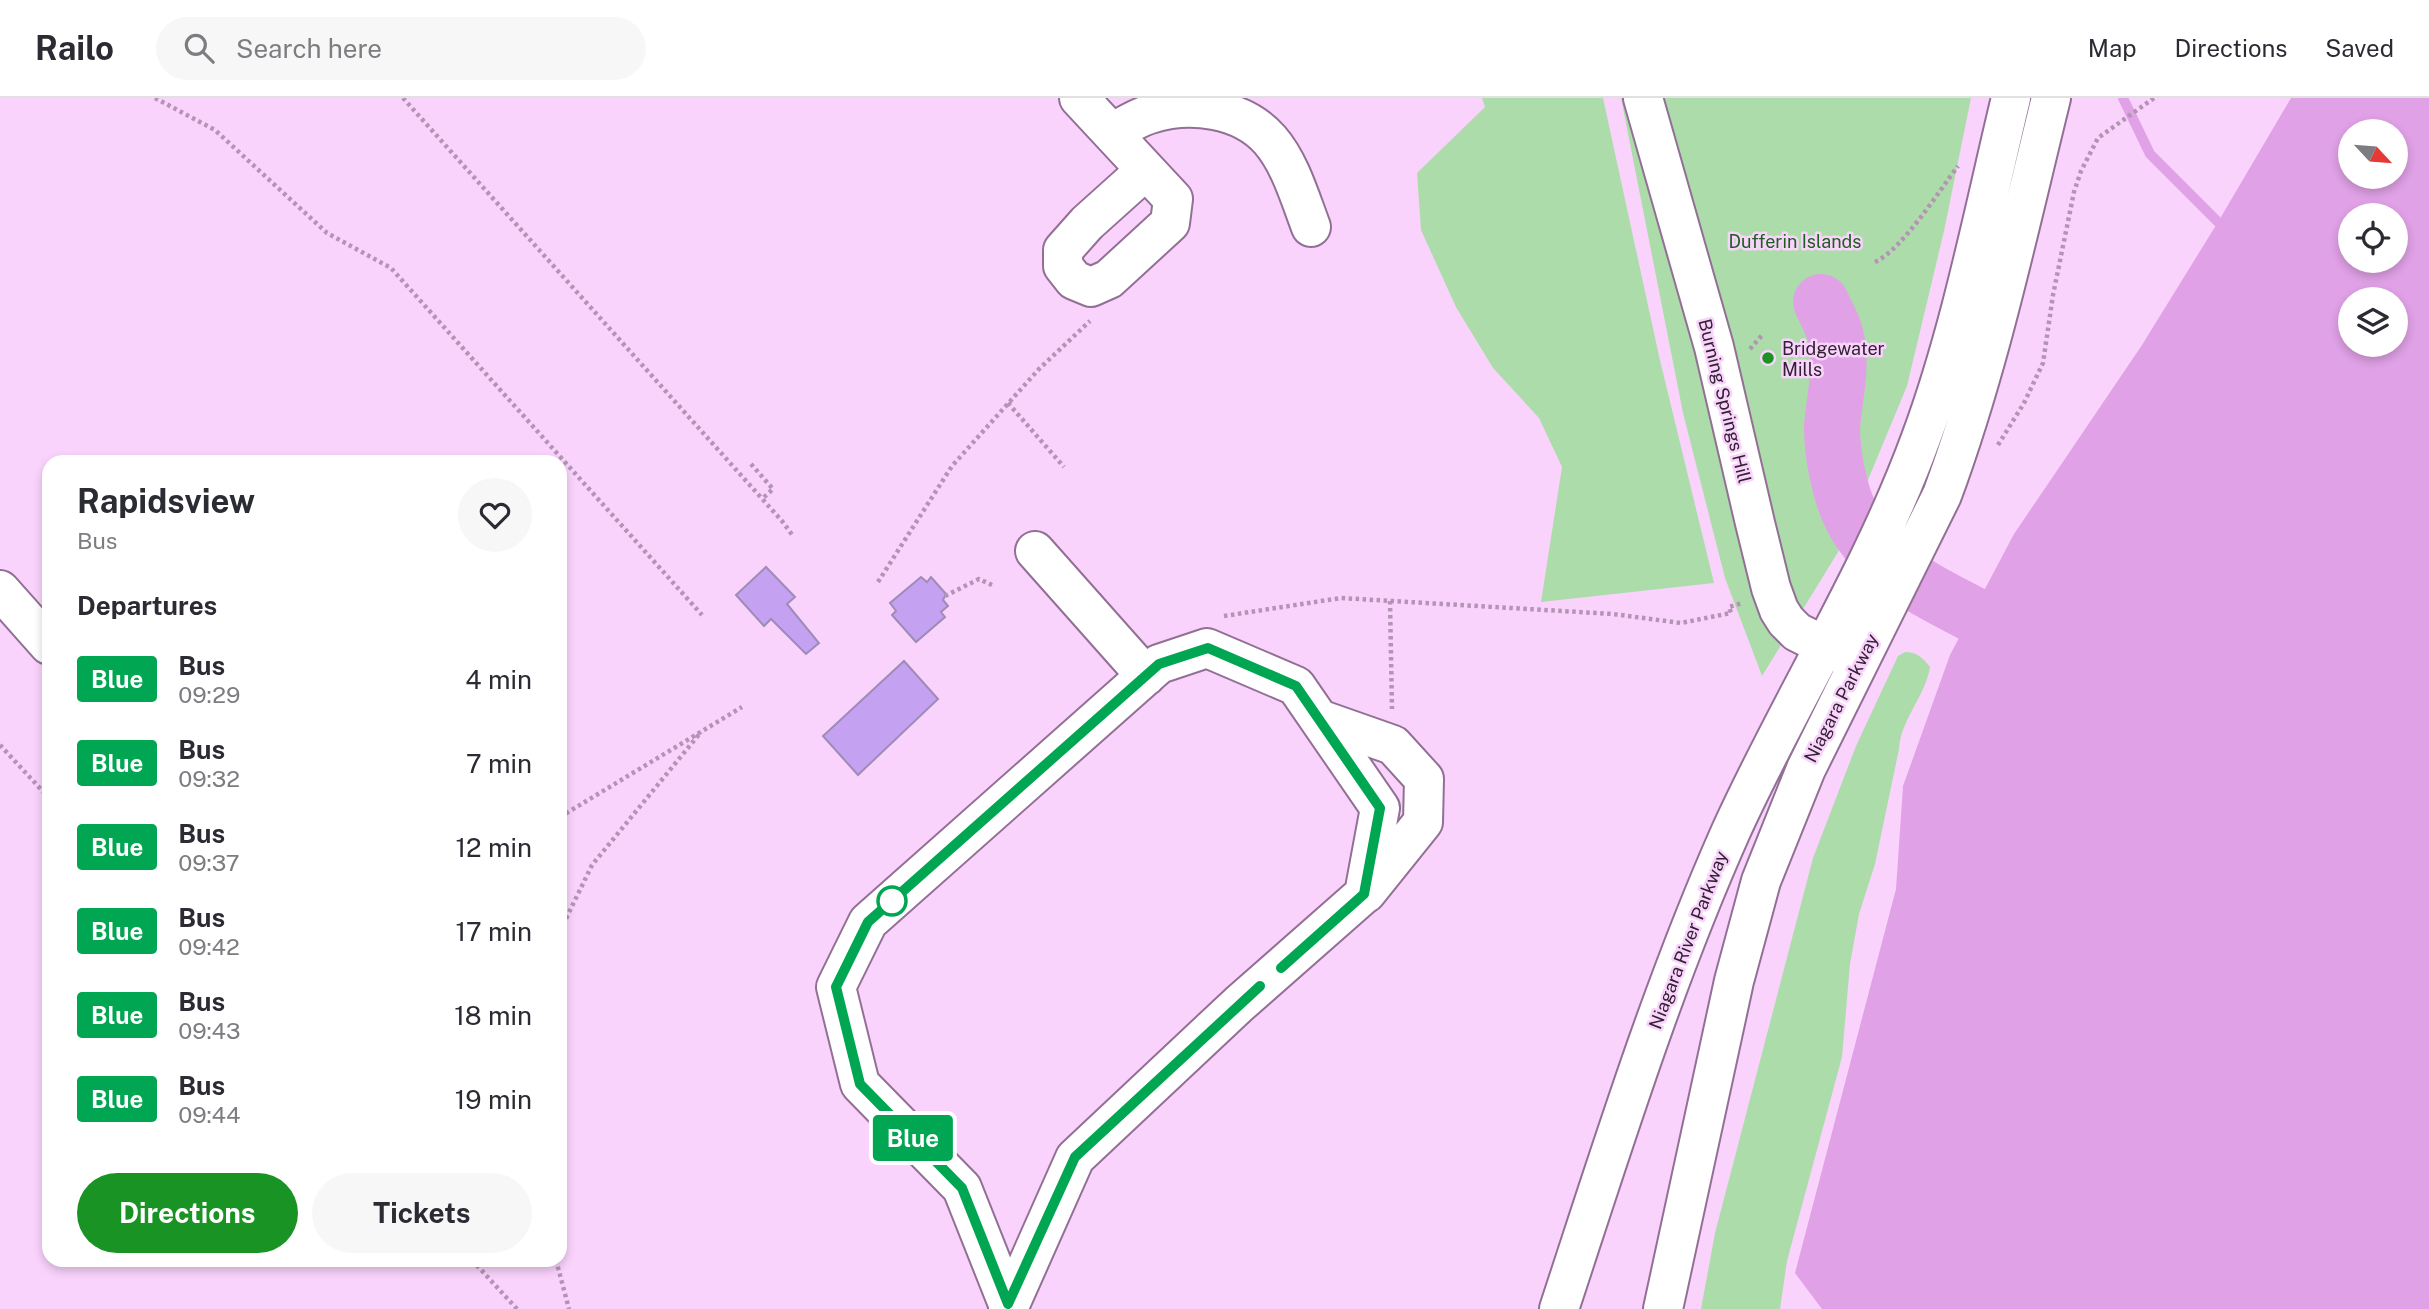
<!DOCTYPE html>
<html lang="en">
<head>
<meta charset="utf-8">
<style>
	body { margin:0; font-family:"Public Sans",sans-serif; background:#f7f7f7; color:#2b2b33; height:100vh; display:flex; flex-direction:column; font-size:26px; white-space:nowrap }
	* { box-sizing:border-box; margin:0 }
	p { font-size:23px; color:#7c7c81 }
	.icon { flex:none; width:38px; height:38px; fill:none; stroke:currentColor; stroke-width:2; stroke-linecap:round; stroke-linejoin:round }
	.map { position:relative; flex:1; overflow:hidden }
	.side { position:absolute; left:42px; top:357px; width:525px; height:812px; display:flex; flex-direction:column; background:#fff; border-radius:21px; box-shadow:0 4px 10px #0003 }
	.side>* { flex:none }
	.badge { padding:0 14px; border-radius:5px; font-size:24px; line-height:46px }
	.needle { width:46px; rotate:116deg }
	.controls { position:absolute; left:2338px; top:21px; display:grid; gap:14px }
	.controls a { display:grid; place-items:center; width:70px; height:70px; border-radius:50%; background:#fff; box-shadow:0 4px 10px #0003; font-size:35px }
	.map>.badge { position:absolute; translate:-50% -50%; box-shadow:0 0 0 4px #fff }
	h2 { padding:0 35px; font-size:26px; line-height:63px }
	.round { display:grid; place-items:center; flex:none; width:74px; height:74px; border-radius:37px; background:#f7f7f7 }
	.overview { display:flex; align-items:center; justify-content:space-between; height:119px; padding:0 35px }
	h1 { font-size:33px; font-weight:700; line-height:52px }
	.primary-button { display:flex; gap:14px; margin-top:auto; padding:14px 35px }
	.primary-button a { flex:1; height:80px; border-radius:42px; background:#199323; color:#fff; font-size:28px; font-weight:700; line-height:80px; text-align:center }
	.primary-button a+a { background:#f7f7f7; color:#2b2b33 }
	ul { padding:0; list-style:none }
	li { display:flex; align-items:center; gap:21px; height:84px; padding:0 35px }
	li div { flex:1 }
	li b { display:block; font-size:26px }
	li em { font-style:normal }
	li .badge { min-width:77px; font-weight:700; text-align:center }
	header { display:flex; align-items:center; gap:42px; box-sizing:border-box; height:98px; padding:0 35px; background:#fff; border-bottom:2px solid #e1e1e2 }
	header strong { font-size:33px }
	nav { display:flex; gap:38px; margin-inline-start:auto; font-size:24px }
	.search { width:490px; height:63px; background:#f7f7f7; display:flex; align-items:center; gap:18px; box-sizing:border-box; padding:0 24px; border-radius:38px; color:#7c7c81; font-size:26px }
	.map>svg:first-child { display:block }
	.green { fill:#acdcaa }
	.water { fill:#e0a1e6; fill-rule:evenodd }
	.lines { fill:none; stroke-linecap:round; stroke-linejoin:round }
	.stream { stroke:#e0a1e6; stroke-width:10 }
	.river { stroke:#e0a1e6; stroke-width:56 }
	.building { fill:#c4a1f1; stroke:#9e8bb8; stroke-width:2 }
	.minor-casing { stroke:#927095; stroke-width:42 }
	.major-casing { stroke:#927095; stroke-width:42 }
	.path { stroke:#b394b5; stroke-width:4.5; stroke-dasharray:3.5 3.5; stroke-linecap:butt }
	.minor { stroke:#fff; stroke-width:38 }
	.major { stroke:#fff; stroke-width:38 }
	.line-casing { stroke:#fff; stroke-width:16 }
	.line { stroke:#00a651; stroke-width:10 }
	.poi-dot { fill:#199323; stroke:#fad3fd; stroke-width:2.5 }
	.stop-dot { fill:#fff; stroke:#00a651; stroke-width:3.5 }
	.labels { text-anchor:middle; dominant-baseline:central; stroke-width:5; stroke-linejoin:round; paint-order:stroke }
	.park-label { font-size:18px; fill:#1c5e1e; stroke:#fad3fd }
	.poi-label { font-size:18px; fill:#312232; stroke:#fad3fd; text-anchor:start }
	.street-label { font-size:18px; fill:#312232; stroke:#fad3fd }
</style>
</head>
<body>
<header>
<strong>Railo</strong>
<div class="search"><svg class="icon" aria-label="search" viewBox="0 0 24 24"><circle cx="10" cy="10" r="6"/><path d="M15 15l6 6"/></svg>Search here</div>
<nav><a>Map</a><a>Directions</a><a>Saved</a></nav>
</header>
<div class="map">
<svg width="2429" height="1211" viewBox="0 0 2429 1211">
	<rect width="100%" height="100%" fill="#fad3fd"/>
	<path class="green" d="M1482,0H1603L1659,258L1714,485L1541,504L1562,369L1539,320L1493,270L1456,209L1421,132L1417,75L1485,9Z
		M1621,0H1971L1944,133L1907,288L1838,454L1762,578L1725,480L1683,315Z
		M1905,554C1917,554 1923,560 1930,569C1925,599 1901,621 1899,651L1875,766L1859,816L1850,866L1842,959L1787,1163L1780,1211H1701L1715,1135L1813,760L1856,648L1898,558Z"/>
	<path class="water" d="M2291,0H2429V1211H1822L1795,1175L1896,791L1903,688L1950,557L2014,436L2142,247L2218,124ZM2350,33H2396V79H2350ZM2350,117H2396V163H2350ZM2350,201H2396V247H2350Z"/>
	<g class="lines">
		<path class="stream" d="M2123,0L2150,56L2218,124"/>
		<path class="river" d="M1821,204C1827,217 1835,230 1837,244C1842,271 1834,302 1832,329C1832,349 1835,368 1840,387C1857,458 1912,485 1972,516"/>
	</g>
	<path class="building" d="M766,469L795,499L787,506L819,545L806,556L771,521L764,528L736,497Z
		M921,479L927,484L931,479L946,496L943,502L948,508L941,514L945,519L916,544L892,517L896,513L890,505Z
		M904,563L938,601L858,677L823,638Z"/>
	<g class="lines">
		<g class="minor-casing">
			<path id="minor" d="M1079,0L1173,101L1170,125L1109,181L1091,189L1074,182L1063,168V152L1087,125L1146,72
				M1643,0L1714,249L1755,425L1771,490L1779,512L1786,523L1797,534L1853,562
				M1112,35C1124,28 1137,20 1150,16C1190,3 1242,10 1270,42C1290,65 1300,100 1311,129
				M1035,453L1146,578
				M0,492L49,547
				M1319,621L1393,647L1424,681L1423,724L1366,795
				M1008,1211L1075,1060L1239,906L1364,796L1380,710L1296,588L1207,550L1159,566L868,824L836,889L860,986L962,1090L1008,1206"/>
		</g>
		<g class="major-casing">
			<path id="major" d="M1559,1211C1612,1050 1662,888 1731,733C1791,601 1871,477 1921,340C1961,232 1984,112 2011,0
				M1663,1211L1734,883L1761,783L1806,671L1942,397C1990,267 2018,133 2051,0"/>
		</g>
		<path class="path" d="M155,0L215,32L327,135L391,170L702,517
			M403,0L782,423L793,438
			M1875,164C1902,152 1939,93 1958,68
			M1750,251L1763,236
			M1008,305L1064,369
			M1998,347L2024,305L2043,265L2053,197L2074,94L2081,73L2098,40L2154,0
			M751,366L773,391L762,401
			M878,484L952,368L1039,271L1090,223
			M945,498L979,481L992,487
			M1390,503L1392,611
			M1224,518L1341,500L1613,516L1681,525L1731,515L1729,509L1742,505
			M0,647L49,700
			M560,719L742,609
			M560,833L592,767L701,634
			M472,1162L517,1211
			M556,1162L569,1211"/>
		<use href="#minor" class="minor"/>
		<use href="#major" class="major"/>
	</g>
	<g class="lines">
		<g class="line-casing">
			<path id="line" d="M1260,888L1075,1059L1008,1206L962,1090L860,986L836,889L868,824L1159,566L1208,550L1296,588L1380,710L1364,796L1281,870"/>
		</g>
		<use href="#line" class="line"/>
	</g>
	<circle class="poi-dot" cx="1768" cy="260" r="7"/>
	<circle class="stop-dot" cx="892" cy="803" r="14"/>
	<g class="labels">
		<g class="park-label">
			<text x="1795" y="143">Dufferin Islands</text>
		</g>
		<g class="poi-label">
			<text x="1782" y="250">Bridgewater<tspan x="1782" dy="21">Mills</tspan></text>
		</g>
		<g class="street-label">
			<text transform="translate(1725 303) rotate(76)">Burning Springs Hill</text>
			<text transform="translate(1841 600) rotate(-63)">Niagara Parkway</text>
			<text transform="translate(1688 842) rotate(-69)">Niagara River Parkway</text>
		</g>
	</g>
</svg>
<div class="controls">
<a><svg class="needle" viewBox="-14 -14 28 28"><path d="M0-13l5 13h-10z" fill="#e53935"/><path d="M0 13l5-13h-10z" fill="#7c7c81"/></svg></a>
<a><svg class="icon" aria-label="locate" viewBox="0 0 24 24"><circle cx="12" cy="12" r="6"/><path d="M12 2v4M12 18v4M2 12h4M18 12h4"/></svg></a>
<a><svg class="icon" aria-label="layers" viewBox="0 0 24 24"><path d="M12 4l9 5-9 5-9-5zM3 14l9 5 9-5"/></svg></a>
</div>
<b class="badge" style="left:913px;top:1040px;background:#00a651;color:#fff">Blue</b>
<section class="side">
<div class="overview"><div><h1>Rapidsview</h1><p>Bus</p></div><a class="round"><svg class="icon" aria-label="heart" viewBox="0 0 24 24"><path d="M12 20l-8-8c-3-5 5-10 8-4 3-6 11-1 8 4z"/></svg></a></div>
<h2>Departures</h2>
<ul>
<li><span class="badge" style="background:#00a651;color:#fff">Blue</span><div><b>Bus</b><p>09:29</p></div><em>4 min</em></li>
<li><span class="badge" style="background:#00a651;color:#fff">Blue</span><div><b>Bus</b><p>09:32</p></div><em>7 min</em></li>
<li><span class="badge" style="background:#00a651;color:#fff">Blue</span><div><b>Bus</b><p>09:37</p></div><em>12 min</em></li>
<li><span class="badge" style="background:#00a651;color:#fff">Blue</span><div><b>Bus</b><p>09:42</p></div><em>17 min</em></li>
<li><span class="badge" style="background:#00a651;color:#fff">Blue</span><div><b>Bus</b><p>09:43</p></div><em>18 min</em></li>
<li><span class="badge" style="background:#00a651;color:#fff">Blue</span><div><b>Bus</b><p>09:44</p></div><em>19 min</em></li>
</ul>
<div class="primary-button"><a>Directions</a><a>Tickets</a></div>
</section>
</div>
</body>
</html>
